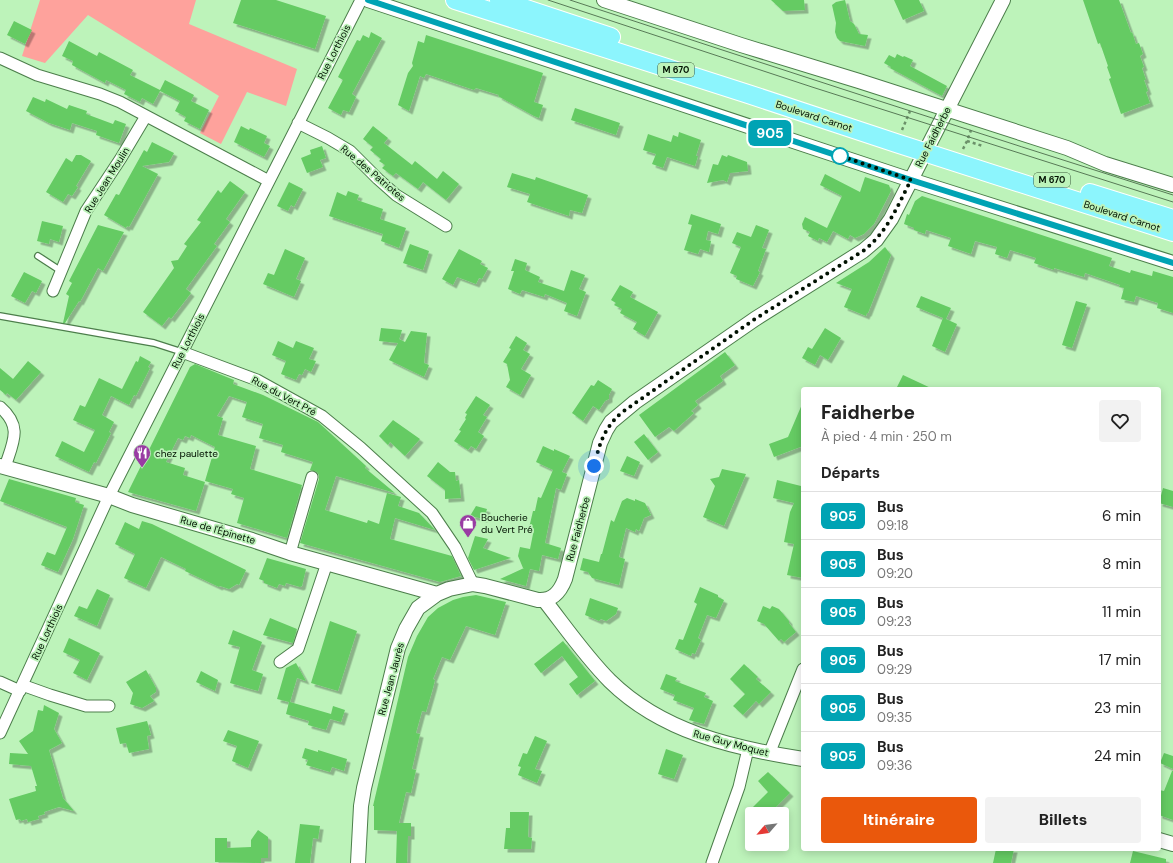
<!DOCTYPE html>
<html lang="fr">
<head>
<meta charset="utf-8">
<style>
	body { margin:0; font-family:"DM Sans",sans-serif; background:#f2f2f2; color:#222; height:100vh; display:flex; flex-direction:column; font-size:15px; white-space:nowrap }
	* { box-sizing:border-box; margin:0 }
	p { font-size:13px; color:#767676 }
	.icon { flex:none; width:22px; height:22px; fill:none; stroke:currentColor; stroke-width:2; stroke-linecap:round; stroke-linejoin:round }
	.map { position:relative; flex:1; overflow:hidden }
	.drawer { position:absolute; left:801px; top:387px; width:360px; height:464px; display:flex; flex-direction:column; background:#fff; border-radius:4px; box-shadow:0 2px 10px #0003 }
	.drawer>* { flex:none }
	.badge { padding:0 8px; border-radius:6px; font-size:14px; line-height:26px }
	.needle { width:26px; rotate:242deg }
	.buttons { position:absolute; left:745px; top:807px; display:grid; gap:8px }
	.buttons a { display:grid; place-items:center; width:44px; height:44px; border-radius:4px; background:#fff; box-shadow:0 2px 10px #0003; font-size:20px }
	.you { position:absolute; width:20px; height:20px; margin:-10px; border:3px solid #fff; border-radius:50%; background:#1a73e8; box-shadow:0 0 0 6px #1a73e833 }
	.map>.badge { position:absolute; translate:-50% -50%; box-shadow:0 0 0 2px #fff }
	h2 { padding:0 20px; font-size:15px; line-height:36px }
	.round { display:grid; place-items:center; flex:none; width:42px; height:42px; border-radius:4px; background:#f2f2f2 }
	.head { display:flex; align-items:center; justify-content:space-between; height:68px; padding:0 20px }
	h1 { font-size:19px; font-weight:800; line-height:30px }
	.cta { display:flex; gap:8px; margin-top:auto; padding:8px 20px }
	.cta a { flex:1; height:46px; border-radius:4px; background:#ea580c; color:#fff; font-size:16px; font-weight:800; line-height:46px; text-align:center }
	.cta a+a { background:#f2f2f2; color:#222 }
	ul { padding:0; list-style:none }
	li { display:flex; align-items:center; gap:12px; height:48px; padding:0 20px; border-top:1px solid #e0e0e0 }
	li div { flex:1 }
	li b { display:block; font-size:15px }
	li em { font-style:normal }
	li .badge { min-width:44px; font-weight:700; text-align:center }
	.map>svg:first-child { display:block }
	.green { fill:#fea29c }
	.building { fill:#65cb64; filter:url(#shadow) }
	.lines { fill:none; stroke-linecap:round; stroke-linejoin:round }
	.service-casing { stroke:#4c7e4b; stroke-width:8 }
	.minor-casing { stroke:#4c7e4b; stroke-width:13 }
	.tertiary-casing { stroke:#4c7e4b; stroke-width:16 }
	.primary-casing { stroke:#fff; stroke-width:20 }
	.path { stroke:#6b9169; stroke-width:2.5; stroke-dasharray:3 3; stroke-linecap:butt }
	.service { stroke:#fff; stroke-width:5.5 }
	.minor { stroke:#fff; stroke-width:11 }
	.tertiary { stroke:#fff; stroke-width:14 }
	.primary { stroke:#8cf5fd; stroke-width:18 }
	.tram { stroke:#587a57; stroke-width:1 }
	.line-casing { stroke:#fff; stroke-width:9 }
	.line { stroke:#00a3b4; stroke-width:6 }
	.walk { stroke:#011101; stroke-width:4; stroke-dasharray:0 7.2 }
	.stop-dot { fill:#fff; stroke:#00a3b4; stroke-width:2 }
	.labels { text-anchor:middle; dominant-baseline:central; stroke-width:3.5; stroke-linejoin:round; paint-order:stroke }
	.shield { fill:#bdf3ba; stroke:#395538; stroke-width:1 }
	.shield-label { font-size:9px; font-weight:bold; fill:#011101 }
	.street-label { font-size:10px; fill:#011101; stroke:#bdf3ba }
	.poi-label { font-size:10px; fill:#011101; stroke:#bdf3ba; text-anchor:start }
</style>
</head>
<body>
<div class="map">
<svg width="1173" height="863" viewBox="0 0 1173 863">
	<defs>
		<filter id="shadow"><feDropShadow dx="3.5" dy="3.5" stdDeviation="0" flood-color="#0004"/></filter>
	</defs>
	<rect width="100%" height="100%" fill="#bdf3ba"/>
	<path class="green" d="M40,0H196L189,24L297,69L286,106L247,92L221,144L200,133L219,96L88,15L45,63L22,56Z"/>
	<path class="building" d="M241,0H276L326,16L315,49L233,23Z
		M771,0H804L805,10L783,11Z
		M845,0L850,21L854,24L859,34L868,35L865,46L840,41L837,38L835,32L836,23L832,5L836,2Z
		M894,0H919L924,11L903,20Z
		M1083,0H1119L1131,33L1132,32L1136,44L1139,43L1143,54L1140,56L1144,67L1142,68L1146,80H1144L1148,91L1146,92L1150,103L1121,114L1109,79L1111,78L1107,67L1108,66L1100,43L1098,44Z
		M14,21L32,30L25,44L7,35Z
		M371,32L382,38L352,94L356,97L349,112L343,110L341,115L328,108L343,80L338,77L357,40L360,41L363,35L369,38Z
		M426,35L543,73L534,102L543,105L539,118L534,116L498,96L499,95L476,88L474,90L426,74L424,78L420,76L409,111L398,105L408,73L413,66L412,63L418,41L424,43Z
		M69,41L97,56L99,52L133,70L130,75L160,90L165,80L194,95L191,101L209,110L200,129L184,121L186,117L175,111L180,101L160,91L153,104L142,98L140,102L124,94L126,90L106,80L105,83L72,65L73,61L62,56Z
		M897,54L903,57L904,56L913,60L910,66L947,86L942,96L890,68L891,67L884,63L889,55L895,58Z
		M33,97L45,102L46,99L67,109L69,105L87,111L86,114L113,124L115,120L126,124L119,143L96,135L97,131L72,123L70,130L49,123L26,111Z
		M575,108L620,123L616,135L571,120Z
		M241,126L249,130L250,128L267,136L264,143L270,146L264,157L234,142Z
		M373,126L388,138L384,143L412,165L415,161L437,179L443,171L459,184L446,200L423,182L418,189L396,173L393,176L382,168L385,165L379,161L381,159L370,150L373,147L363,139Z
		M679,132L701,140L696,156H698L695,166L667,157L663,168L652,164L656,154L643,150L648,134L671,142L673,135L678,137Z
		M152,142L174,153L169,162L142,166L158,174L129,227L127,226L126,228L104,215L116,194L119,195L144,150L147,152Z
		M322,146L326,158L320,160L323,167L307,173L301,158L311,154L310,150Z
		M76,155H81L91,161L76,186L78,187L72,196L68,194L63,202L46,192L66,158L72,162Z
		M722,155L727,157L728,155L747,162L748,171L730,173L727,182L723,180L707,183L713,164L718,165Z
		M512,173L535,180L536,177L588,195L582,213L570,210L569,216L527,202L530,194L507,187Z
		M825,174L860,192L865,177L889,185L891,191L874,224L864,234L855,238L850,235L848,239L833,231L827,242L819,238L818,241L808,236L810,232L803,229L802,224L805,217L827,228L842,196L820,185Z
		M230,181L245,192L226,219L230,222L214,244L217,246L186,289L191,293L171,319L169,317L162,326L143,312L174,268L171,261L178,260L187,246L184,244L201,222L197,220L218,190L221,193Z
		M289,182L303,189L294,207L291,205L288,211L277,206Z
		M348,191L359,195L357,200L383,209L380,219L406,228L399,248L381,241L383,234L329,216L337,192L346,196Z
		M922,196L1112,258L1109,266L1130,273L1131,270L1152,276L1153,271L1173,277V313L1157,308L1158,303L1136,296L1134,302L1121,299L1124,288L1119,287L1120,285L1085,273L1084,277L1054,268V270L1034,263L1036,258L1010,250L1007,258L995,254L997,247L975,241L971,254L948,246L951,238L926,230L925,234L914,230V228L904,224L907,214L909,215L915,201Z
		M691,214L721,224L718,234L708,231L706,240L711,241L709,252L700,249L698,254L684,250L692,225L688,224Z
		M42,221L63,226L59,242L50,239L49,244L37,241Z
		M98,225L124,232L103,271L98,268L80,302L79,301L65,323H63L69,296L66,294L72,283L69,281Z
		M756,225L769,230L762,248L766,249L758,271L760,272L753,286L736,279L737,276L730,273L741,247L732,243L737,232L751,237Z
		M410,244L429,251L423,270L403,263Z
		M885,247L891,255L868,313H867L866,316L844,307L852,289L836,283L869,262Z
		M285,249L305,258L296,279L301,281L294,297L263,284L268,273L274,275Z
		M459,249L482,261L480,264L488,268L482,279L479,278L476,284L457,277L453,285L442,279Z
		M515,259L527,263L525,270L540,277L538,282L564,291L571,270L585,275L579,289L586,292L577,316L564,311L567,303L545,294L544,297L522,290L520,294L508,289L514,271H511Z
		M24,272L42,281L36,293L32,291L25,303L11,296Z
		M620,285L633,292L630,297L658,312L645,336L633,329L637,322L620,313L622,309L614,305L616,303L611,300Z
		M921,296L951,308L946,319L957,324L945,352L932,346L943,318L916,307Z
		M1076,301L1087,304L1072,348L1062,345Z
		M381,328L402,330L399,340V339L405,342L411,331L427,333L424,363L429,365L424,377L389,360L398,343L379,341Z
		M825,328L841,338L828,360L820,355L815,365L802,358L808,347L812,349Z
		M516,336L527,343L523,350L530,354L521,369L531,375L520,395L506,387L510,380L507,364L503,362L511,349L509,348Z
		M278,341L293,348L296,341L314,348L309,359L316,361L311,372L305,369L302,375L299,374L296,380L281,374L286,361L272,355Z
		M725,352L735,365L720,376L723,381L695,401L698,405L691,411L694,413L674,431L669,427L655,437L639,415Z
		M140,356L151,362L148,367L150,368L136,396L134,395L129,405L111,396L102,415L114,422L109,432L111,433L96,463L94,462L89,472L55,456L62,441L84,452L95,430L73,420L80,405L85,407L99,378L122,389L136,361L138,362Z
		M28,361L41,372L16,400L7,393L6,395L0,390V368L13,379Z
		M195,364L234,380L233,384L263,395L318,422L366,466L365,468L395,493L336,476L325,510L367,523L368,520L379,524L387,493L401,497L398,506L419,513L435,530L395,518L390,539L452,556L461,576L440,582L300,543L319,479V475L317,472L310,470L313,462L281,452L283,445L259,438L263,424L242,417L247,402L229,396L217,416L223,418L218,435L256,446L250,469L302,485L287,538L237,523L244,498L231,494L233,489L205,481L215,447L191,435L190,438L185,436L183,440L178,438L166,462L185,468L183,475L205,482L196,511L128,492L190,367Z
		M903,375L933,389H896Z
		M598,380L612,389L609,395V399L605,401L599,410L593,406L583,421L572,413L591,385L594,386Z
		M476,396L490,405L483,415L487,417L478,432L484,436L476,449L471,446L468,450L454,441L461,431L459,430L466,419L465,418L467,414L465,413Z
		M803,402V446L774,457L769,444L788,437Z
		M393,420L420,439L405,456L390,442L388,445L379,436Z
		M644,434L658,452L648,460L634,442Z
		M543,446L554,451V449L570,456L562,472L567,474L561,490L556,488L545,543L561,548L558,559L542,555L539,571L530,569L526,586L500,579L524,568H523L518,556L520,547L530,549L534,529L529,528L533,511H535L538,497L541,498L553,470L536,462Z
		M627,456L640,462L634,476L620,471Z
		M438,462L450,472H455L456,481L459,480L461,498L445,499V490L427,476Z
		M722,469L746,474L724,526L703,517L715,486L710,479L719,477Z
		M9,479L76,498L75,502L84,505L73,539L58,572L41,565L47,552L55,555L67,527L0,501Z
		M777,480L801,486L803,482V578L787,575L794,544L784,542L790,512L794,503L773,498Z
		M1163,488L1173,491V507L1159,503Z
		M627,498L635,501V499L645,503L651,515L644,518L639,531L636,529L635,532L626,528L619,557L625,559L619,585L592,578L588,572L580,570L583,558L599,562L601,554H602L611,520L614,522L622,501Z
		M476,506L487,509L484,519L470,516Z
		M142,521L152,524L246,570L239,585L237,584L229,589L220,586L219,587L185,571L186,569L161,557L146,588L124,578L135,554L115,544L125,522L139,529Z
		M475,536L488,539L483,548L511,558L474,570L468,558Z
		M267,558L306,569L302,586L300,587L286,583L285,586L279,584L277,588L264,583V581L259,579Z
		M700,587L718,595V597L724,600L716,618L707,615L698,638L701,640L695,654L692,653L691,656L675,649L679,639L683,640L697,604L694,602Z
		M97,589L110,595L97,626L74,616L79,606L87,609Z
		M476,595L506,602L495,635L466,626L450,660L442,657L433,679L435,680L433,688L426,712L422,711L416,733L420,734L412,769L416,770L411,793L406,792L399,823H411V836H408L407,863H396L397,829V831L374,830V806H373L408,657L417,636L428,617L438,608L453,600L463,597Z
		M590,598L618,608L616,614L606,621L601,619L599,621L585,615Z
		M763,606L770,609L772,606L779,609L789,621V623L796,632L784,642L781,639L779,641L764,624L757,621Z
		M270,618L297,629L293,643L263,635Z
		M330,621L357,631L338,691L311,683Z
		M233,630L262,642L252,670L263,674L258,691L230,683L240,647L228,644Z
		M69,638L100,653L87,680L73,673L80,660L63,652Z
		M563,641L595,681L577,695L569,684L578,677L562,656L541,673L534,664Z
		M296,663L306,681L297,678L290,702L331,714L333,706L345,710L341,722L330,719L326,730L308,725L309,721L286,714L289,702L277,699L286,668Z
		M744,664L758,677L756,679L771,692L759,704L756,701L743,715L733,706L745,694L730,679Z
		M146,670L156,688V692L150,696L154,701L142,708L130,704L133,693L126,682Z
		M201,671L218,680L215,691L196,682Z
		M666,674L677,678L675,681L706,693L704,697L713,701L704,724L689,720L694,708L673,700L675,695L660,689Z
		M44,705L59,713L54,729L62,743L49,750L63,798L74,811L59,807L44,812L45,814L38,816L39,819L28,822L27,819L21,821L20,819L16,820L9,799L36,791L35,786H37L31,766L9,764L10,753L28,754L19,741L33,731L38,710L43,711Z
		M147,721L151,735L147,736L149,749L129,753L126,743L120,744L116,728Z
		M228,730L259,741L248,768L232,761L237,746L223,741Z
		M535,736L547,741L535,769L542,771L537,783L518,775L521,767L518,766L523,753L527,754Z
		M305,748L318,752V750L347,759L344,771L332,767L330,772L306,765L308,760L302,758Z
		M666,749L683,755L674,779L658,774Z
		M1164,753L1173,756V769L1160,763Z
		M1172,771H1173V820L1159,815V790L1164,791Z
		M768,772L790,793L769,814H746L768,792L758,781Z
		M510,812H529L528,837L532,838L531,849H504L506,828H510Z
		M300,824L320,826L318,839L313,838L310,863H295Z
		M258,830L268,837V858H261V863L215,862V838H227V848L251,847V840Z
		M996,849H1014L1011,863H993Z
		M1133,851L1166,859V863H1130Z"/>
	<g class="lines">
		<g class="service-casing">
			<path id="service" d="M38,256L61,271
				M0,316L154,343L182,352"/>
		</g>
		<g class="minor-casing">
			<path id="minor" d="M0,58L37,75L100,94L120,102L269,181
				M298,123L328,138L350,151L378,179L396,195L446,226
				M53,291L86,211L121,158L146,116
				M182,352L257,380L322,416L361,448L432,513L455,547L473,584
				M0,407C23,427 13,442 5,467
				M290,553L312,477
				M280,662L298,649L327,563
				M0,682L20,691
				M22,685L50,695L86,706H109
				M0,733L109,496L361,0
				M769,754L803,669
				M712,863L739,787L748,749"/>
		</g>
		<g class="tertiary-casing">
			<path id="tertiary" d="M368,0L911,180L1173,263
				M604,0L741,45L859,81L1067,148L1105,164L1173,185
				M0,466L109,496L132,505L252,540L290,553L437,594
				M545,601C566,628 586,657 610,681C662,732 733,748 803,759
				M1159,840L1173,844
				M358,863L361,806L364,788L398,648L406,629L418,608L437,594L449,589L473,584L485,586L538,600C553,601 560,592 565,579L600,443L606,430L611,422L635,402L755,319L863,251L876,240L891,219L1003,0"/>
		</g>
		<g class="primary-casing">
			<path id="primary" d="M455,0L748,94L896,143L1173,232
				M499,0L611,37
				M1090,193L1173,219"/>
		</g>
		<path class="path" d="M902,130L910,111
			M967,141L983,146
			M963,149L967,141L971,130"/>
		<use href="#service" class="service"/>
		<use href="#minor" class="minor"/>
		<use href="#tertiary" class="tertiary"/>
		<use href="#primary" class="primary"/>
		<path class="tram" d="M548,0L812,87L1173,202
			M570,0C770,66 971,131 1173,195"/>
	</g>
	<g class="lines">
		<g class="line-casing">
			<path id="line" d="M368,0L911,180L1173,263"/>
		</g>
		<use href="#line" class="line"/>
		<path class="walk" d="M594,466C600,443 603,430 621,413L755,319L863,251C887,233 898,205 911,180L838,155L840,156"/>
	</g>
	<defs>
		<g id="restaurant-pin" transform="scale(0.9)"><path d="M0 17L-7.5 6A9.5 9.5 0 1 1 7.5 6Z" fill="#993ba3" stroke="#bdf3ba"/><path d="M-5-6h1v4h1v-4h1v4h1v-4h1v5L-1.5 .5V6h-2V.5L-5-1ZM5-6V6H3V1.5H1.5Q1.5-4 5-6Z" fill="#fff"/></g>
		<g id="shop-pin" transform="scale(0.9)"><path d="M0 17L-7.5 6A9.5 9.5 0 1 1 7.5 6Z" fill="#993ba3" stroke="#bdf3ba"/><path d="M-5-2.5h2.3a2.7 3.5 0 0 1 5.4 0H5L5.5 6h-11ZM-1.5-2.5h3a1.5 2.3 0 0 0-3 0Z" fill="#fff"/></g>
	</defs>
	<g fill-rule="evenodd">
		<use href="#restaurant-pin" x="142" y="453"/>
		<use href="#shop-pin" x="468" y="523"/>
	</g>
	<circle class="stop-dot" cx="840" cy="156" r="8"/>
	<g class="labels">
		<g class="shield">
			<rect x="658" y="63" width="36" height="14" rx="3"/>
			<rect x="1034" y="173" width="36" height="14" rx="3"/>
		</g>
		<g class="shield-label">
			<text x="676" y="70">M 670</text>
			<text x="1052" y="180">M 670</text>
		</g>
		<g class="street-label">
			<text transform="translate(334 52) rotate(-63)">Rue Lorthiois</text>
			<text transform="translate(814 116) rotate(18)">Boulevard Carnot</text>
			<text transform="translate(933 137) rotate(-63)">Rue Faidherbe</text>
			<text transform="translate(373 173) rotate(40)">Rue des Patriotes</text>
			<text transform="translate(107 180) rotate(-58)">Rue Jean Moulin</text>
			<text transform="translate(1122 216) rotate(18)">Boulevard Carnot</text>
			<text transform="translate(188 341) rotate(-63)">Rue Lorthiois</text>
			<text transform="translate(284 396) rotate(28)">Rue du Vert Pré</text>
			<text transform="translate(578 529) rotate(-75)">Rue Faidherbe</text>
			<text transform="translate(218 530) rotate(16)">Rue de l'Épinette</text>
			<text transform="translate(47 632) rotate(-65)">Rue Lorthiois</text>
			<text transform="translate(391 679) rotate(-75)">Rue Jean Jaurès</text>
			<text transform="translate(731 743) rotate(15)">Rue Guy Moquet</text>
		</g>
		<g class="poi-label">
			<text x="155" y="453">chez paulette</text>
			<text x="481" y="517">Boucherie<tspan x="481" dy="12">du Vert Pré</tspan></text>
		</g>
	</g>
</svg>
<div class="buttons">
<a><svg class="needle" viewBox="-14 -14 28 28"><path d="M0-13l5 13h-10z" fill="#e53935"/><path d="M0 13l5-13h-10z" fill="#767676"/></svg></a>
</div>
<div class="you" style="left:594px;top:466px"></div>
<b class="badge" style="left:770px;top:133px;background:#00a3b4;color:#fff">905</b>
<section class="drawer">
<div class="head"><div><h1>Faidherbe</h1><p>À pied · 4 min · 250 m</p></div><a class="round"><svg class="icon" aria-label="heart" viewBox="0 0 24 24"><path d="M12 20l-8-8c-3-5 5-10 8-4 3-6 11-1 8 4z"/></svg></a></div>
<h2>Départs</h2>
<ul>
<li><span class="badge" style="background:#00a3b4;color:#fff">905</span><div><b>Bus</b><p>09:18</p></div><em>6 min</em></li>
<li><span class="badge" style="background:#00a3b4;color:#fff">905</span><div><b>Bus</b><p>09:20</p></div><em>8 min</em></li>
<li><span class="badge" style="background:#00a3b4;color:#fff">905</span><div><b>Bus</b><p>09:23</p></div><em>11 min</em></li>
<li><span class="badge" style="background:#00a3b4;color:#fff">905</span><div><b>Bus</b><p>09:29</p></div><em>17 min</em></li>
<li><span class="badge" style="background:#00a3b4;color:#fff">905</span><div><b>Bus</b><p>09:35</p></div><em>23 min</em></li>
<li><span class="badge" style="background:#00a3b4;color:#fff">905</span><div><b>Bus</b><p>09:36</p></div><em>24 min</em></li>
</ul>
<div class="cta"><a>Itinéraire</a><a>Billets</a></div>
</section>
</div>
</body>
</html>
